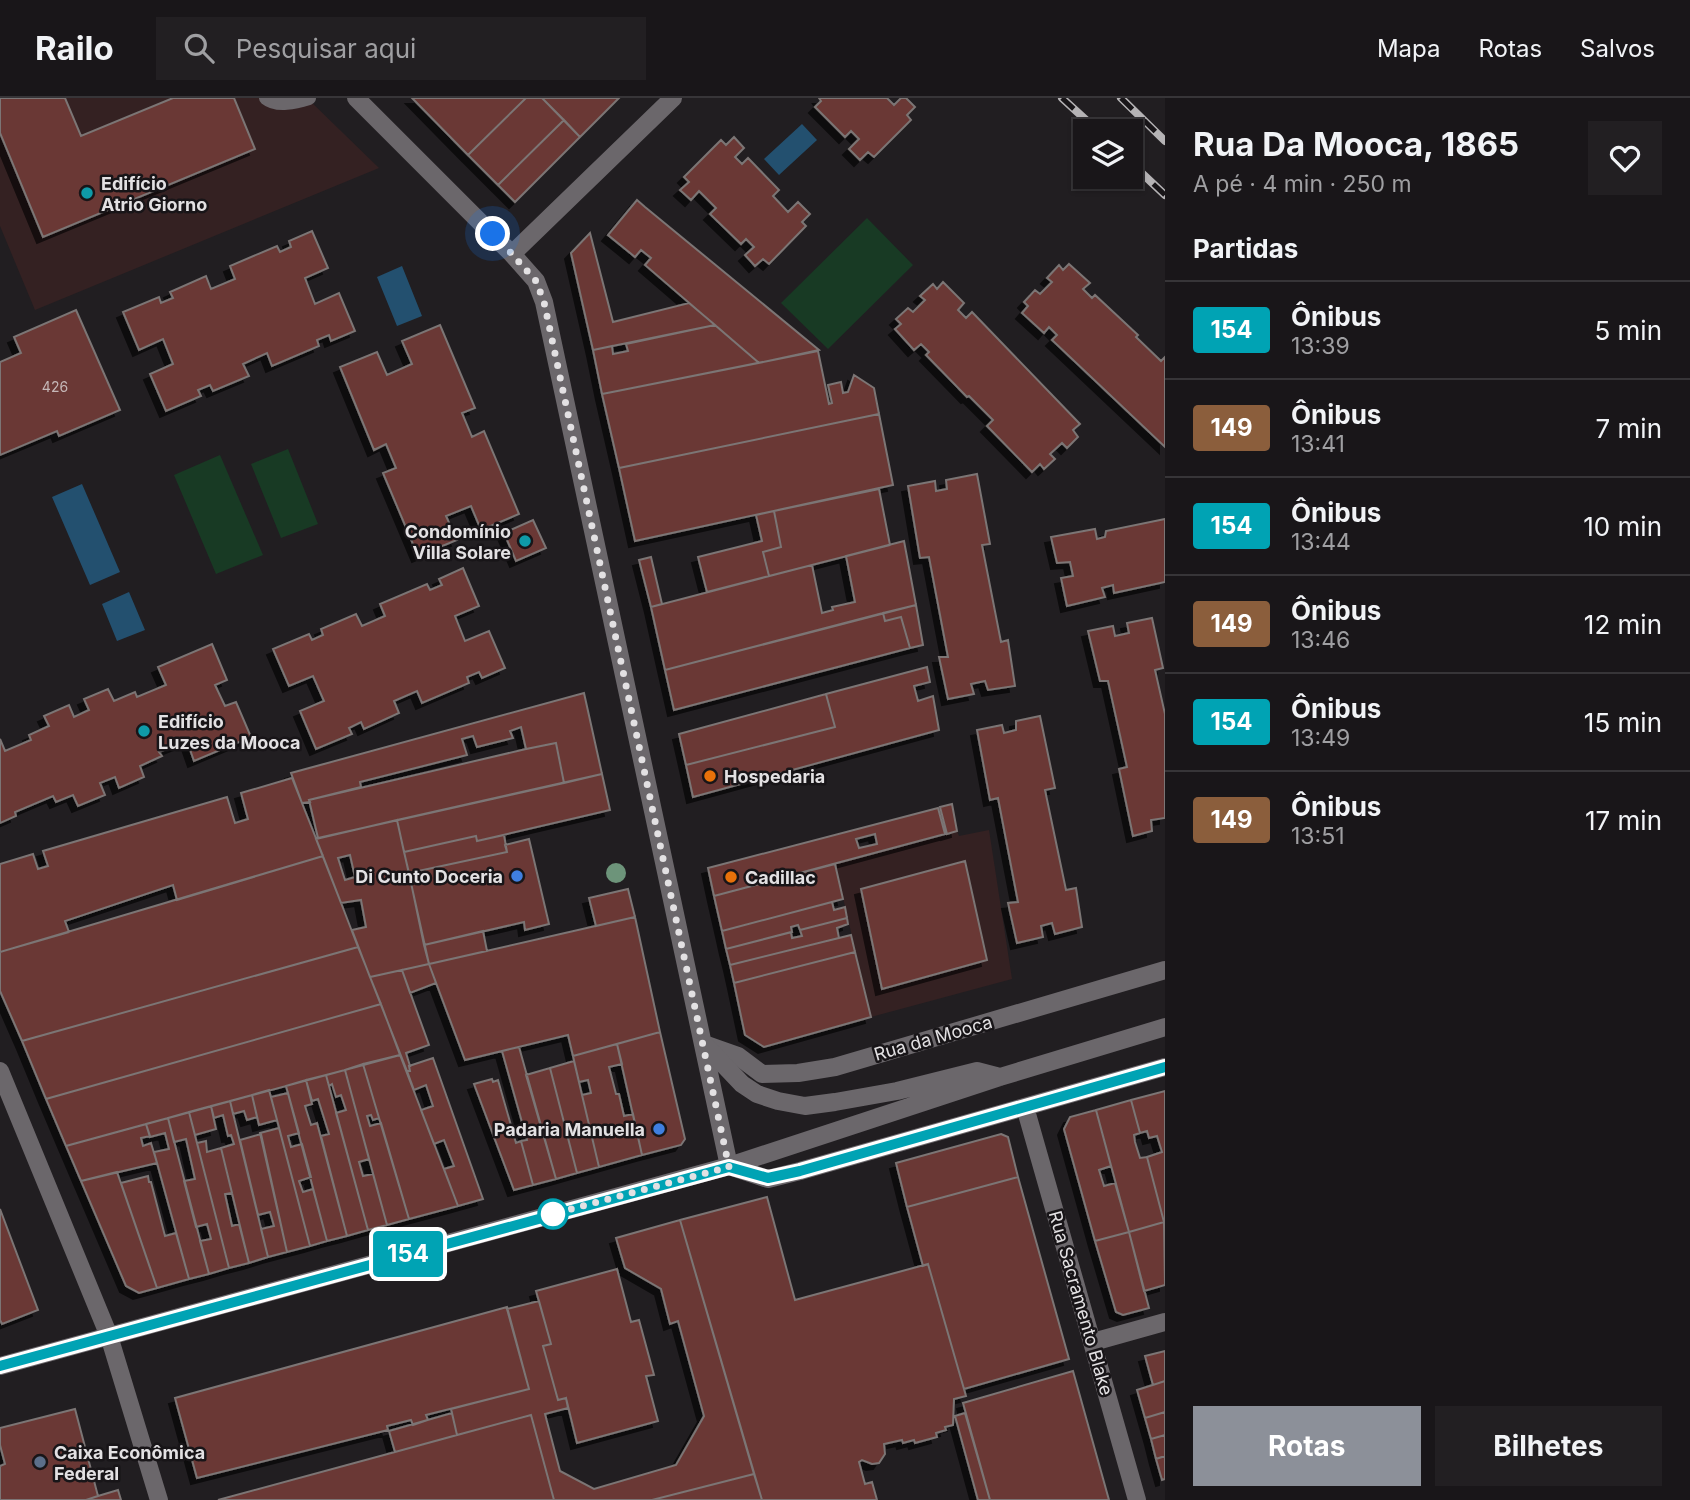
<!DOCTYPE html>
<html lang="pt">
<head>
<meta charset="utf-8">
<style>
	body { margin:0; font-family:Inter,sans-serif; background:#221f22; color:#f1f3f6; height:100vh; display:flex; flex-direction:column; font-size:26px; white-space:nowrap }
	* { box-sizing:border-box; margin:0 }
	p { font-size:23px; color:#9f9fa2 }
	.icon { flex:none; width:38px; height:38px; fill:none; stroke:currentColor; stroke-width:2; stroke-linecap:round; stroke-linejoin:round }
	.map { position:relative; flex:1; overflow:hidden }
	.drawer { display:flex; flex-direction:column; background:#191619; width:525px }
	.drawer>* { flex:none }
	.badge { padding:0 14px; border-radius:5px; font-size:24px; line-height:46px }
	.controls { position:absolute; left:1073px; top:21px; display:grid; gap:14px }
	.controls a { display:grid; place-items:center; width:70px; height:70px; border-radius:0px; background:#191619; box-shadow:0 2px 5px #0004,0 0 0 2px #373538; font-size:35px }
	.you { position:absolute; width:35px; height:35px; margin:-18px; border:5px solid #fff; border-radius:50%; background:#1a73e8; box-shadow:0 0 0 10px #1a73e833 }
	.map>.badge { position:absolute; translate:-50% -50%; box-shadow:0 0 0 4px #fff }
	h2 { padding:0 28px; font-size:26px; line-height:63px }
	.round { display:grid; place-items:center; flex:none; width:74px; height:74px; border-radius:0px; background:#221f22 }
	.headline { display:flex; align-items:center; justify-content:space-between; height:119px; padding:0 28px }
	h1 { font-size:33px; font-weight:700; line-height:52px }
	.cta { display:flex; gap:14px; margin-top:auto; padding:14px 28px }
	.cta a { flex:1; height:80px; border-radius:0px; background:#8c9099; color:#fff; font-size:28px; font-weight:700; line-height:80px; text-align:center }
	.cta a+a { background:#221f22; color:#f1f3f6 }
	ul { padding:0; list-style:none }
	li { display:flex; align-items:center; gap:21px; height:98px; padding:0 28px; border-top:2px solid #373538 }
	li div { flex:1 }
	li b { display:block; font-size:26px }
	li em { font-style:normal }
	li .badge { min-width:77px; font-weight:700; text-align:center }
	header { display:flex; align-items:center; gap:42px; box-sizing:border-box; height:98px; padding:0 35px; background:#191619; border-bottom:2px solid #373538 }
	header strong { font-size:33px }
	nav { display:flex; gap:38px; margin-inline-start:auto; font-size:24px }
	.search { width:490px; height:63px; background:#221f22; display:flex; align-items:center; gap:18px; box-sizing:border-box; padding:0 24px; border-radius:0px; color:#9f9fa2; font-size:26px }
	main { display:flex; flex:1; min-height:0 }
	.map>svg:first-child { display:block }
	.commercial { fill:#342122 }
	.green { fill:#183a24 }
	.water { fill:#23506f }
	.building { fill:#6a3834; stroke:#7b7574; stroke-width:2; fill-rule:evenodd; filter:url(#shadow) }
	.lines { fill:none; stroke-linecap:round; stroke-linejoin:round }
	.lane { stroke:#6b676b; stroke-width:14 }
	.street { stroke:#6b676b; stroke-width:18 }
	.secondary { stroke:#6b676b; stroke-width:18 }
	.rail-casing { stroke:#b5b3b5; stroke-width:8 }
	.rail { stroke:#181518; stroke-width:5; stroke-dasharray:16; stroke-linecap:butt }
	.tree { fill:#6d947a }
	.line-casing { stroke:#fff; stroke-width:16 }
	.line { stroke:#00a3b4; stroke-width:10 }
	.walk { stroke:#e3e1e3; stroke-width:7; stroke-dasharray:0 12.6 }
	.culture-dot { fill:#0f9aa8; stroke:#181518; stroke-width:2.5 }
	.food-dot { fill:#e8710a; stroke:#181518; stroke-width:2.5 }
	.shop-dot { fill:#3f7fe0; stroke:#181518; stroke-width:2.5 }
	.stop-dot { fill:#fff; stroke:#00a3b4; stroke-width:3.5 }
	.service-dot { fill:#5c6f8a; stroke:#181518; stroke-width:2.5 }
	.labels { text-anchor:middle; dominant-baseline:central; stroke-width:5; stroke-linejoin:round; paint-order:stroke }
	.number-label { font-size:14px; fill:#c5b7b7 }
	.poi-label { font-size:18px; font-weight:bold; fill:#e3e1e3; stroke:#181518; text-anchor:start }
	.street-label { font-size:18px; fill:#e3e1e3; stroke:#181518 }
</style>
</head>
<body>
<header>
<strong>Railo</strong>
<div class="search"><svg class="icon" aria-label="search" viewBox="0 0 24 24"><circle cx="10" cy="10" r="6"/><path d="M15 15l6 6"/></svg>Pesquisar aqui</div>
<nav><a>Mapa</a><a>Rotas</a><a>Salvos</a></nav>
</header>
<main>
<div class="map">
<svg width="1165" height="1402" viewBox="0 0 1165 1402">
	<defs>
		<filter id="shadow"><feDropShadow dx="-6" dy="6" stdDeviation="0" flood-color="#0009"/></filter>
	</defs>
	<rect width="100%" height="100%" fill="#211e21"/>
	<path class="commercial" d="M0,0H307L379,70L35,212L0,128Z
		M989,732L1012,881L871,919L835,766L957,733L959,738Z"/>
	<path class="green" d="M867,120L913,167L828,251L781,205Z
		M288,351L318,426L281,440L251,366Z
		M220,357L263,457L216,476L174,377Z"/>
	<path class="water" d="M802,26L817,42L779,77L764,61Z
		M402,168L422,218L397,228L377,179Z
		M82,386L120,474L90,487L52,399Z
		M129,494L145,532L117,543L102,506Z"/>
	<path class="building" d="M0,0H65L81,38L173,0H234L255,51L43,139L0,35Z
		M412,0H526L468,57Z
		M526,0H542L564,22L498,87L468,57Z
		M542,0H619L580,39Z
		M819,0H887L894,7L901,0H906L915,9L907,17L911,22L874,59L868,54L860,62L849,51L859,41L851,33L845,39L815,9L821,3Z
		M564,22L580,39L515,104L498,87Z
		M734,39L744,50L735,59L742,66L748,60L779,92L773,98L788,114L798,104L810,116L802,124L806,128L769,166L763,161L755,168L745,157L754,149L746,141L741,146L710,116L716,110L699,93L691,102L680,92L689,84L684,79L721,42L726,47Z
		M637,102L645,109L819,252L759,265L645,167L651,160L641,152L635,159L608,137Z
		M312,133L328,170L305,180L315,206L339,195L355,233L331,243L329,237L317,242L319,248L272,268L267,255L243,266L249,278L213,293L210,287L198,292L201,298L166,313L150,276L173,266L163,241L139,252L123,214L159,199L161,205L173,200L170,194L206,178L211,191L235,181L230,168L277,148L280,154L291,149L289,143Z
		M590,135L613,224L689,205L715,227L593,252L571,155Z
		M1069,166L1090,185L1083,191L1092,200L1095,197L1138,237L1136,239L1161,263L1165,259V349L1052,242L1057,237L1049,229L1044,235L1022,215L1028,208L1024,204L1035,192L1040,196L1052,184L1047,180L1059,167L1063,172Z
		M943,184L964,205L958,212L966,220L972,214L1080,326L1073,332L1078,339L1067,350L1062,345L1050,356L1055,361L1044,371L1040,366L1032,374L987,328L993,322L969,298L967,299L926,257L929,254L921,246L914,252L895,231L901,226L896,221L908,210L913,214L925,202L920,198L933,186L937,191Z
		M76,212L120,312L59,338L57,333L0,357V264L21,255L14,239Z
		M440,227L475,310L462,315L472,339L484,333L519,416L481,432L471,408L446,418L457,442L418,458L383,375L396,370L386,346L374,352L340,269L377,254L387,277L412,266L402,243Z
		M715,227L759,265L602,296L593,252L612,248L613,256L628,253L626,246Z
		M818,253L829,306L832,305L828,287L841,284L843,295L848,294L854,277L874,290L879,316L619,370L602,296Z
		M879,316L893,387L635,443L619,370Z
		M977,376L990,446L982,447L1001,544L1008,542L1015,588L988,592L985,583L971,586L974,596L948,601L939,559H948L929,459L920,460L908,388L935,383L936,393L947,391L946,382Z
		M879,391L890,447L769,478L763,454L781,449L774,413Z
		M774,413L781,449L763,454L769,478L707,494L698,459L762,443L756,417Z
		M1165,421V484L1114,495L1113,487L1102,490L1105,499L1067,508L1061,480L1073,478L1070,464L1057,465L1051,439L1095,431L1097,441L1105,439L1106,433Z
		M533,422L546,450L516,463L504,435Z
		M904,443L916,507L665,572L651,509L812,467L822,515L833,512L832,509L855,504L846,458Z
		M651,459L662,506L651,509L639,462Z
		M463,470L479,508L455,518L465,543L489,533L505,570L482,580L479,574L467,579L469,585L422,605L417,593L394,603L399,615L364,631L361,624L349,630L352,636L316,651L300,613L324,603L313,578L289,588L273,551L309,536L312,542L323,537L321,531L356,516L362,528L385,518L380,506L427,486L430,492L442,487L439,481Z
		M916,507L923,547L910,550L901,519L885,523L883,515Z
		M883,515L885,523L901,519L910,550L674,612L665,572Z
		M1152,520L1163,570L1155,572L1165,616V720L1151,722L1152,733L1133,738L1119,671L1127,669L1108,583H1100L1088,533L1113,528L1115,538L1129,535L1127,525Z
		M212,546L227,582L215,587L225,608L236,604L251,639L194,663L187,643L159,654L162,658L140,668L144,679L119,690L115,679L100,685L105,697L78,708L73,697L56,704L53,698L15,714L16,718L0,725V641L5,653L31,642L29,637L49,628L44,618L69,607L74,619L89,612L84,601L108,591L114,603L135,594L137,599L166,587L158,569Z
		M927,569L930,584L914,588L918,603L933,598L939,632L693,699L686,667L835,629L826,596Z
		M584,595L602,676L564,685L556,645L526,651L521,629L510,633L513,640L477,649L473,638L462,641L467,657L360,684L361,689L309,702L310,704L302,705L291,675Z
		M826,596L835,629L686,667L679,636Z
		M1040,618L1055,690L1045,692L1066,792L1076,790L1082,829L1055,836L1052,825L1041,828L1043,839L1017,845L1008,805L1018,804L998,700L990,702L977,632L1002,627L1004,635L1016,632V623Z
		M556,645L564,685L318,740L309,702L526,651Z
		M602,676L610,712L477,743L476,738L404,754L397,722Z
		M292,680L323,758L177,802L173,787L65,823L69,834L0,854V766L33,756L38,771L48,768L43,753L227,699L235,725L248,721L241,695Z
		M952,706L957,733L947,736L940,709Z
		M938,710L945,736L714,798L708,770ZM875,736L877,746L859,750L856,741Z
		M397,722L429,866L370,879L352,832L366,829L361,802L341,805L316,741ZM350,757L355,779L345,782L338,760Z
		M504,737L507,754L409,775L404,754L476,738L477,743Z
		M529,741L549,826L525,832L524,824L424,847L409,775L507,754L505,747Z
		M323,758L358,849L22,943L0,893V854Z
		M965,763L987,862L882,891L861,791Z
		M835,766L843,801L722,833L714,798Z
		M628,791L635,819L596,828L589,800Z
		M832,804L834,812L845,809L847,820L800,832L798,827L791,829L792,834L726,851L722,833Z
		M635,819L660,934L573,958L568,937L465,962L429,866Z
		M847,820L848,826L837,830L839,840L730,867L726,851L791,834L792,840L802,838L800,832Z
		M483,833L487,853L429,866L424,847Z
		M851,837L855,854L734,885L730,867Z
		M358,849L381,906L46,1001L22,943Z
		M855,854L871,919L764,949L745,937L734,885Z
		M429,866L436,885L410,895L402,872Z
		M402,872L429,947L406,955L410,968H409L410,973H407L370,879Z
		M381,906L400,957L66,1048L46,1001Z
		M660,934L685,1041L681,1047L642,1057L617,946Z
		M617,946L622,966L609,969L616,996H619L624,1018L633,1016L642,1057L599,1069L582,997L591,995L588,982L579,984L573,958Z
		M519,949L556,1081L533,1087L521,1043L527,1042L502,953Z
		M400,957L458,1108L409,1121L363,966Z
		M433,960L483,1101L458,1108L444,1071L454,1068L444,1042L434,1046L421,1012L433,1008L426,987L414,992L407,973H410L409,968Z
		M574,963L599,1069L577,1075L550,970Z
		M363,966L379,1020L373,1022L371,1017L367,1018L370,1028L381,1025L409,1121L387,1127L345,972Z
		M550,970L577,1075L556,1081L526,977Z
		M345,972L369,1061L359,1064L363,1078L373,1076L387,1127L368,1132L336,1015L346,1012L341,997L336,999L332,986L329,988L326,977Z
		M326,977L368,1132L347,1138L321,1038L329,1036L318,1001L312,1003L306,982Z
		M492,981L493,984L498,982L516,1045L521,1043L533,1087L514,1092L474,986Z
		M306,982L312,1006L305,1008L311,1027L317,1025L347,1138L327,1143L286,988Z
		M269,992L277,1022L259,1027L252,997Z
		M1165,993V1124H1164L1147,1059L1162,1054L1157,1038L1149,1040L1147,1033L1140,1035L1131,1002Z
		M288,995L299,1035L288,1038L291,1049L302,1046L311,1079L299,1083L303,1094L313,1091L327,1143L310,1148L271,999Z
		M252,997L257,1019L247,1022L244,1013L233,1016L230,1003Z
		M1131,1002L1140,1035L1134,1037L1135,1044L1140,1060L1147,1059L1164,1124L1129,1134L1096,1012Z
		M230,1003L268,1159L249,1165L221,1050L234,1046L231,1037L228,1038L223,1017L214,1020L211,1008Z
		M211,1008L216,1031L195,1037L189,1014Z
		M1096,1012L1111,1068L1099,1072L1104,1088L1115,1085L1129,1134L1095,1143L1064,1031L1070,1019Z
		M189,1014L229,1170L209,1176L200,1143L211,1141L207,1126L196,1129L184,1083L195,1081L186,1041L174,1044L168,1020Z
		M168,1020L209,1176L189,1181L154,1054L169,1051L165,1035L150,1039L146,1026Z
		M146,1026L150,1038L141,1040L143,1048L151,1045L157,1065L81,1083L66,1048Z
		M279,1030L310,1148L287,1154L260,1035Z
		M261,1036L287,1154L268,1159L261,1131L274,1128L270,1114L258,1117L240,1042Z
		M1001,1036L1008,1039L1018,1079L907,1109L896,1065Z
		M206,1043L207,1054L221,1050L232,1095L225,1096L232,1128L239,1126L249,1165L229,1170L197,1045Z
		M117,1074L157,1190L139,1195L126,1188L81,1083Z
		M148,1078L149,1084H151L165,1138L176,1135L189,1181L157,1190L121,1085Z
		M1018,1079L1069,1261L964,1291L928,1166L923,1168L907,1109Z
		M767,1099L795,1202L928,1166L966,1298L954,1301L953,1327L945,1329L946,1332L936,1335L937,1339L915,1345L914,1342L903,1345L902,1342L884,1346L885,1356L879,1365L872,1366L862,1362L859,1364L865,1386L872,1384L877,1402H762L680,1122Z
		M0,1111L38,1212L2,1226L0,1222Z
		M680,1122L754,1376L652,1402H554L531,1317L457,1337L451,1311L529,1291L507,1211L539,1203L551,1246L543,1248L558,1302L566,1300L568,1310L545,1316L560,1373L594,1391L676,1367L704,1318L678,1223L670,1226L661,1191L625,1170L616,1140Z
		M1164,1124L1165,1187L1144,1193L1129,1134Z
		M1129,1134L1149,1210L1123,1217L1116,1214L1095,1143Z
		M617,1171L631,1224L639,1222L654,1277L646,1278L658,1323L577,1345L566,1300L558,1302L543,1248L551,1246L536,1193Z
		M507,1209L529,1291L426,1317L428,1322L413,1327L411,1322L387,1328L388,1332L197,1380L175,1300Z
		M1165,1253V1283L1153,1287L1145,1258Z
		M1073,1273L1109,1402H990L963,1305Z
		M1165,1283V1314L1145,1320L1137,1292Z
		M75,1311L98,1398L86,1402H0V1368L5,1366L0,1347V1330Z
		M1165,1314V1337L1151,1341L1145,1320Z
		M452,1315L457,1337L395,1354L389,1333Z
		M965,1315L990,1402H978L955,1318Z
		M531,1317L554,1402H218L395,1354Z
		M1165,1337V1358L1156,1361L1151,1341Z
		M1165,1358V1381L1162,1382L1156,1361Z
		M754,1376L762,1402H652Z
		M118,1392L121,1402H86L98,1398Z"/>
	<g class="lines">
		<path class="lane" d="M266,0C277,9 296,4 309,0"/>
		<path class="street" d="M356,0L512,156L536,183L544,204L729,1068L768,1081L800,1073L1165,969
			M512,156L673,0
			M704,946L738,958L762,976L798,975L835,969L1165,872
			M0,973L109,1238L159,1402
			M1025,1009L1137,1402
			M1093,1244L1165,1224"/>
		<path class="secondary" d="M704,946L742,986L757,996L778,1003L805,1008L835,1004L897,993L977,973L1000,979
			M0,1268L729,1068L1000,979L1165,929"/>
		<g class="rail-casing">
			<path id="rail" d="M1062,0L1098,33
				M1121,0L1165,43
				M1130,64L1165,97"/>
		</g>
		<use href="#rail" class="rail"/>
	</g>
	<circle class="tree" cx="616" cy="775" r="10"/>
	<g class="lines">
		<g class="line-casing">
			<path id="line" d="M0,1268L729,1069L768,1080L800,1073L1165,969"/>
		</g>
		<use href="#line" class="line"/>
		<path class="walk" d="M493,136L512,156L536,183L544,204L729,1069L553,1116"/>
	</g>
	<g class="culture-dot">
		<circle cx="87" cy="95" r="7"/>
		<circle cx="525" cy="443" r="7"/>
		<circle cx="144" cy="633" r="7"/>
	</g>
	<g class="food-dot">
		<circle cx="710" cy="678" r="7"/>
		<circle cx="731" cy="779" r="7"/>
	</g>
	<g class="shop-dot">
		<circle cx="517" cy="778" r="7"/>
		<circle cx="659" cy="1031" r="7"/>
	</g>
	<circle class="stop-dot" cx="553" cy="1116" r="14"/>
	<circle class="service-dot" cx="40" cy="1364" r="7"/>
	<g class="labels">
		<g class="number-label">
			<text x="55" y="288">426</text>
		</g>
		<g class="poi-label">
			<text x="101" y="85">Edifício<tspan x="101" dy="21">Atrio Giorno</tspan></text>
			<text x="511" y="433" text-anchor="end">Condomínio<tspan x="511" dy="21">Villa Solare</tspan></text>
			<text x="158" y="623">Edifício<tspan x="158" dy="21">Luzes da Mooca</tspan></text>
			<text x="724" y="678">Hospedaria</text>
			<text x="503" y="778" text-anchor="end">Di Cunto Doceria</text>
			<text x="745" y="779">Cadillac</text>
			<text x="645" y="1031" text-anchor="end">Padaria Manuella</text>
			<text x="54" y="1354">Caixa Econômica<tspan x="54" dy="21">Federal</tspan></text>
		</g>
		<g class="street-label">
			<text transform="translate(933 940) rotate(-16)">Rua da Mooca</text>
			<text transform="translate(1081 1205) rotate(74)">Rua Sacramento Blake</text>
		</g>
	</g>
</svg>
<div class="controls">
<a><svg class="icon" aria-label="layers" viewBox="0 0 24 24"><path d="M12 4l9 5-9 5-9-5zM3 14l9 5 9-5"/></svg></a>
</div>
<div class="you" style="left:493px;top:136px"></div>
<b class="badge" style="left:408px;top:1156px;background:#00a3b4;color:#fff">154</b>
</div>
<section class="drawer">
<div class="headline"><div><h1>Rua Da Mooca, 1865</h1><p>A pé · 4 min · 250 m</p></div><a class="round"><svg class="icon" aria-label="heart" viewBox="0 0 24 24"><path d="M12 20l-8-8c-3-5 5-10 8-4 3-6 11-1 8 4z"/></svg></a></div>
<h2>Partidas</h2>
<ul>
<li><span class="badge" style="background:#00a3b4;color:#fff">154</span><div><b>Ônibus</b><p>13:39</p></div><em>5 min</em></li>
<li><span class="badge" style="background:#8b5e3c;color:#fff">149</span><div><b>Ônibus</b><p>13:41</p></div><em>7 min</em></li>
<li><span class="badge" style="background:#00a3b4;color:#fff">154</span><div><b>Ônibus</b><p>13:44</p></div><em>10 min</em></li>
<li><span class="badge" style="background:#8b5e3c;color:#fff">149</span><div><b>Ônibus</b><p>13:46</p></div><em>12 min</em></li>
<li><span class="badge" style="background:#00a3b4;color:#fff">154</span><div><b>Ônibus</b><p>13:49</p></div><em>15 min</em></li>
<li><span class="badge" style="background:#8b5e3c;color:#fff">149</span><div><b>Ônibus</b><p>13:51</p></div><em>17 min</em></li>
</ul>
<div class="cta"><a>Rotas</a><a>Bilhetes</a></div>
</section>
</main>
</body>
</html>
